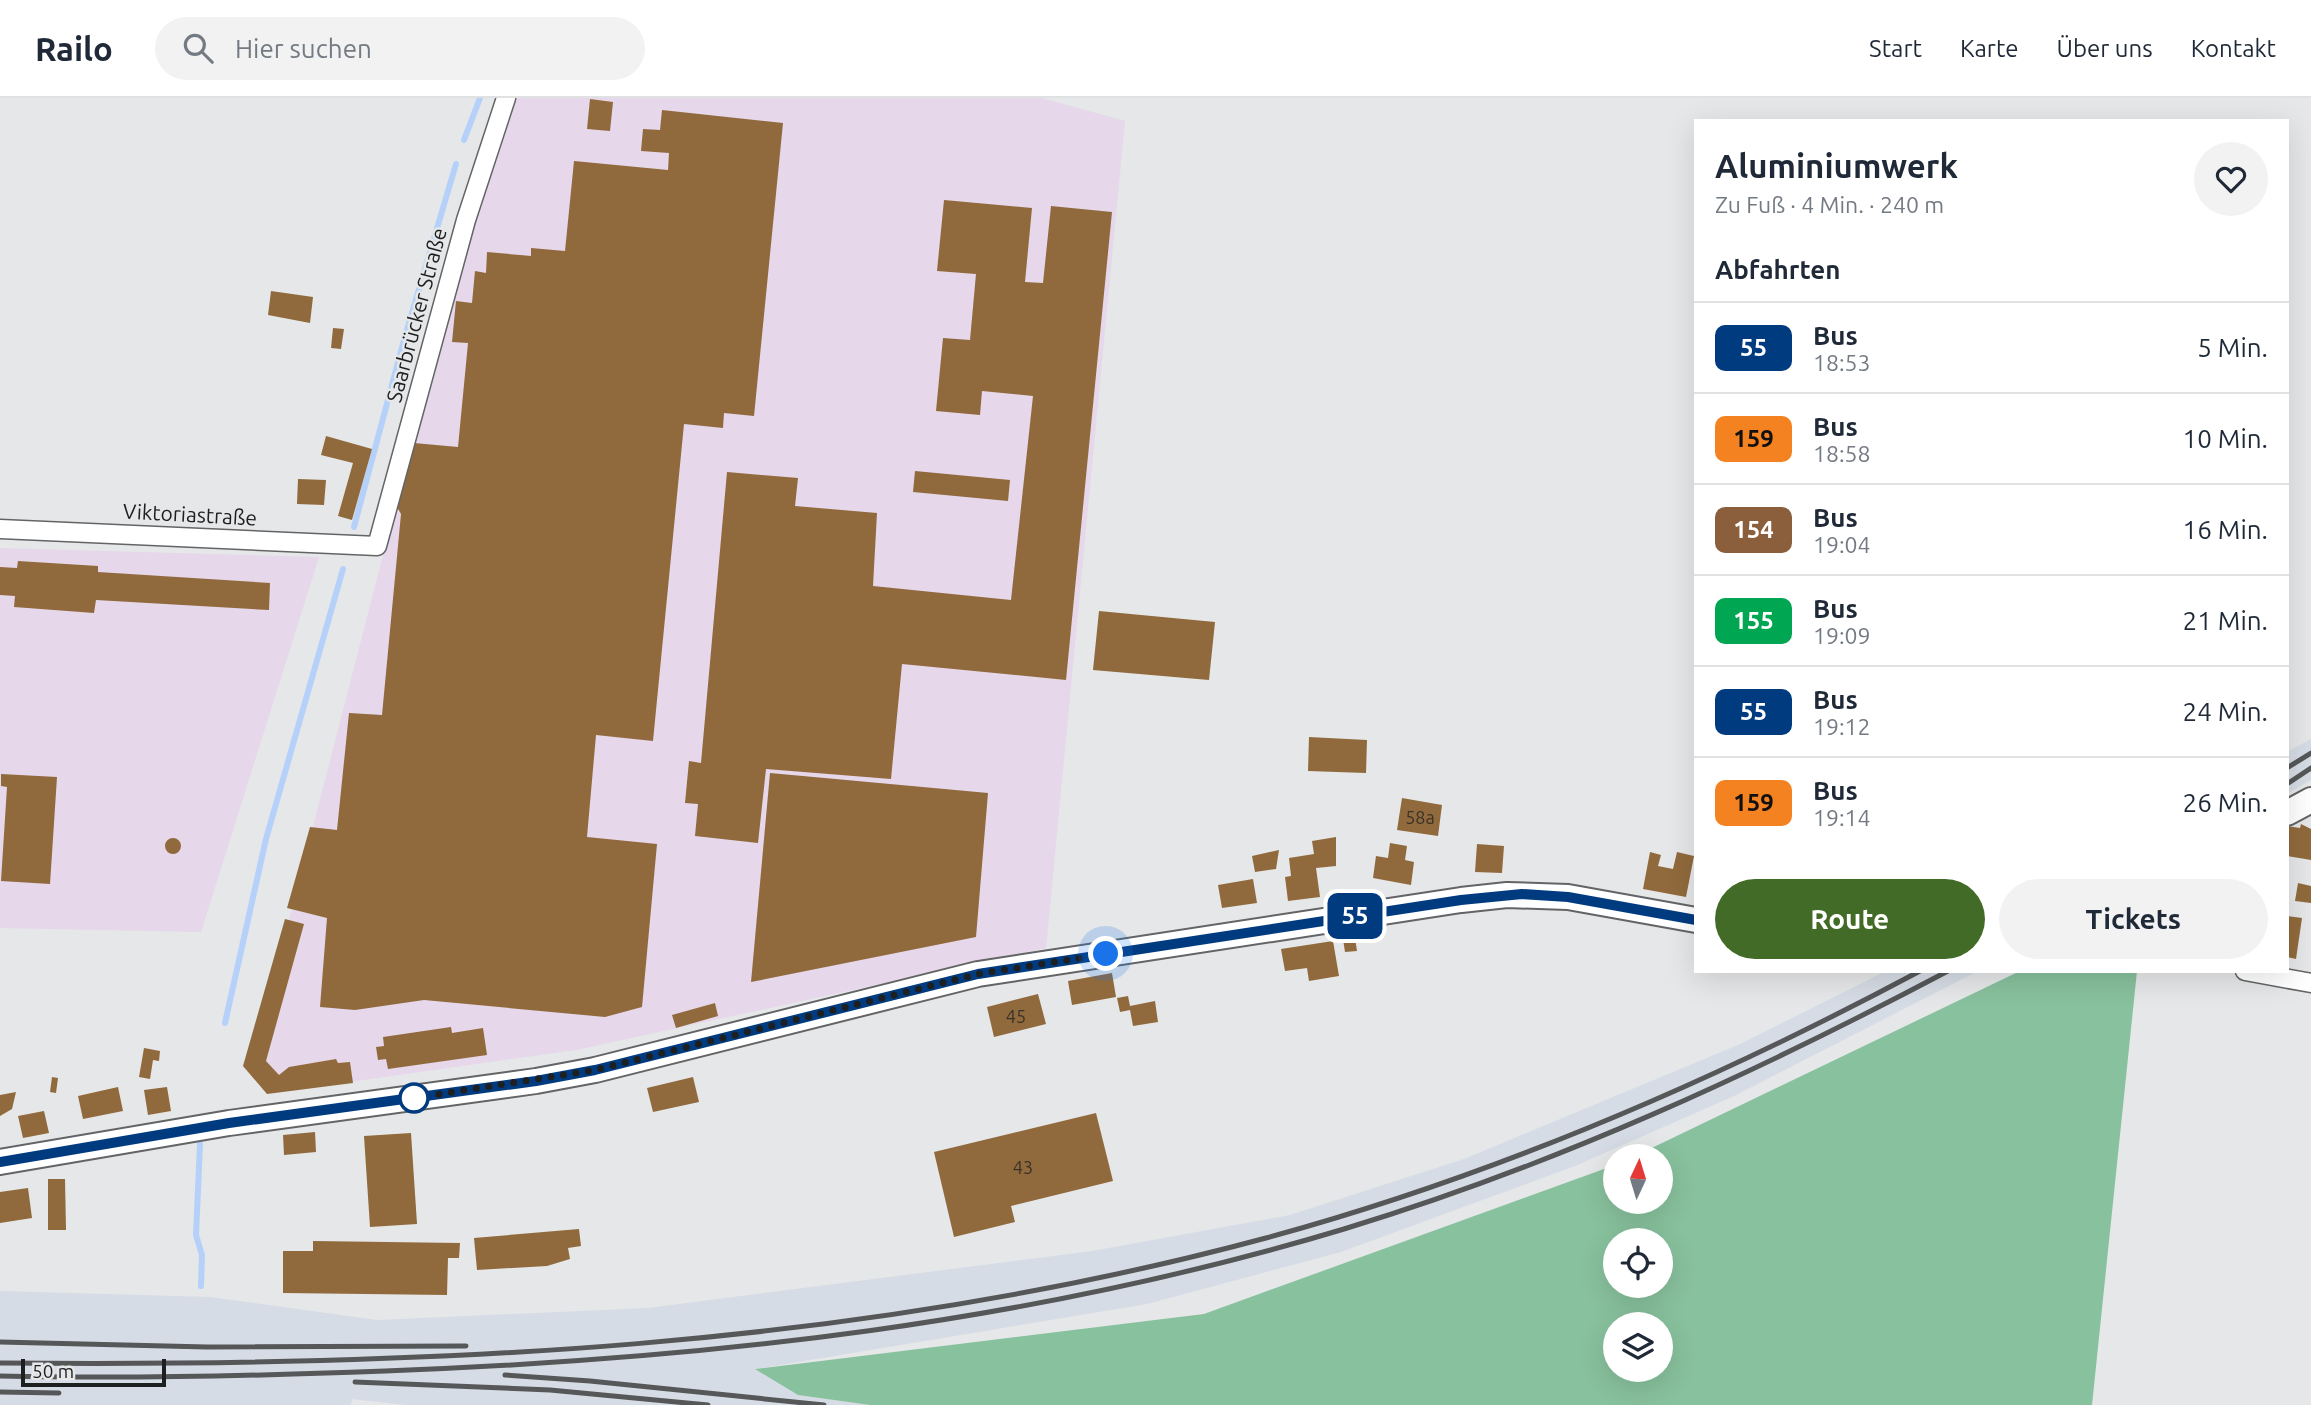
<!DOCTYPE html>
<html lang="de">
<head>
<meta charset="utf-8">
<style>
	body { margin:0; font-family:Ubuntu,sans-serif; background:#f2f2f3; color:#1f2937; height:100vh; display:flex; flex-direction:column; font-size:26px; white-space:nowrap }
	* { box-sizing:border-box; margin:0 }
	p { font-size:23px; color:#747a83 }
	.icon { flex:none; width:38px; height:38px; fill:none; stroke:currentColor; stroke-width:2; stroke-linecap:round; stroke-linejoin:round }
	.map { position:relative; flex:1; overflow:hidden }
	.drawer { position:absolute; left:1694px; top:21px; width:595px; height:854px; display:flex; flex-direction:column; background:#fff; border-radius:0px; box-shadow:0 7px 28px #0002 }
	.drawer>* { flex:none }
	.badge { padding:0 14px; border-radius:10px; font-size:24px; line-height:46px }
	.needle { width:46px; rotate:4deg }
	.tools { position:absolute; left:1603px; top:1046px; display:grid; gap:14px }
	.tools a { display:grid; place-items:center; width:70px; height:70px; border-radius:50%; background:#fff; box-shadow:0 7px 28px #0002; font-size:35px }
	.scale { position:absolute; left:21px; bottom:18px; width:145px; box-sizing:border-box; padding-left:7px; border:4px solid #1e1f20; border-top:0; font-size:19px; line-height:24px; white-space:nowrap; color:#1e1f20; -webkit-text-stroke:5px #e5e7e9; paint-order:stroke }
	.you { position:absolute; width:35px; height:35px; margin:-18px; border:5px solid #fff; border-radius:50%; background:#1a73e8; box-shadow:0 0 0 10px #1a73e833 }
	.map>.badge { position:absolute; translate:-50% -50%; box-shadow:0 0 0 4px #fff }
	h2 { padding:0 21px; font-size:26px; line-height:63px }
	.round { display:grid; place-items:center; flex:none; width:74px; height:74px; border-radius:37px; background:#f2f2f3 }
	.summary { display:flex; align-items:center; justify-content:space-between; height:119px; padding:0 21px }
	h1 { font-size:33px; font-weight:700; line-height:52px }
	.primary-button { display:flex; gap:14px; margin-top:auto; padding:14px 21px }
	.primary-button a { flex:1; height:80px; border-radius:42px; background:#426b27; color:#fff; font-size:28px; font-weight:700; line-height:80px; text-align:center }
	.primary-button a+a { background:#f2f2f3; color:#1f2937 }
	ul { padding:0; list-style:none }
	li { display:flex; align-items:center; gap:21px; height:91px; padding:0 21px; border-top:2px solid #e0e1e3 }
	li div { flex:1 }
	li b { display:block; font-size:26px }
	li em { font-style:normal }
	li .badge { min-width:77px; font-weight:700; text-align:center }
	header { display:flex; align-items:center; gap:42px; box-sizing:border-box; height:98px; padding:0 35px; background:#fff; border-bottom:2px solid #e0e1e3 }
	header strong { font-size:33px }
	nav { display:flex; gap:38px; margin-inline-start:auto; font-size:24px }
	.search { width:490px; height:63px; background:#f2f2f3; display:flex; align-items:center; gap:18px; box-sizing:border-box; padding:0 24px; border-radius:38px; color:#747a83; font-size:26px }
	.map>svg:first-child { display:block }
	.industrial { fill:#e6d7ea }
	.built { fill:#d6dce5 }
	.forest { fill:#88c19d; fill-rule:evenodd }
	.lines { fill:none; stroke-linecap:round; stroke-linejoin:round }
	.stream { stroke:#b5d1f9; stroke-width:6 }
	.building { fill:#906a3c }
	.street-casing { stroke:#636466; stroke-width:21 }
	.secondary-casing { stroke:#636466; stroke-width:28 }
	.street { stroke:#fff; stroke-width:18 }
	.secondary { stroke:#fff; stroke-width:24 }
	.rail { stroke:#565758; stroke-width:5 }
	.line-casing { stroke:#fff; stroke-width:16 }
	.line { stroke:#003b80; stroke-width:10 }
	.walk { stroke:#1e1f20; stroke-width:7; stroke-dasharray:0 12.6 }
	.stop-dot { fill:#fff; stroke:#003b80; stroke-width:3.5 }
	.labels { text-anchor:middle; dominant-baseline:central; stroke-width:5; stroke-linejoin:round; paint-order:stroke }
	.number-label { font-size:18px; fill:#3a3227 }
	.street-label { font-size:21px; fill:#1e1f20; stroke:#e5e7e9 }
</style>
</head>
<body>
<header>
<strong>Railo</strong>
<div class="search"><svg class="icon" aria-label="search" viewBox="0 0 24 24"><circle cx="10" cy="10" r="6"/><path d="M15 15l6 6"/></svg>Hier suchen</div>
<nav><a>Start</a><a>Karte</a><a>Über uns</a><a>Kontakt</a></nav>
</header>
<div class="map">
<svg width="2311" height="1307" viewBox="0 0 2311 1307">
	<rect width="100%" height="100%" fill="#e5e7e9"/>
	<path class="industrial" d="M516,0H1042L1125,23L1046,850L576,952L286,993L253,961L396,407L489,73Z
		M0,450L319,459L201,834L0,830Z"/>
	<path class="built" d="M2311,641V682L2287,696V654Z
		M1886,873H1978L1734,998L1575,1068L1341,1154L1147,1206L756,1271L798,1297L870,1307H406L352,1301L351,1307H0V1193L210,1199L377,1222L648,1210L1092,1153L1290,1117L1464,1061L1738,947Z"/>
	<path class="forest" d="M2020,873H2137L2092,1307H870L798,1297L755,1271L1204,1216L1615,1067V1104H1661V1059H1633ZM1615,1143H1661V1188H1615ZM1615,1227H1661V1272H1615Z"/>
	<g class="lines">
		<path class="stream" d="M464,42L480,0
			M354,429L404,242L456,66
			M225,925L266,741L343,471
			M200,1046L196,1137L202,1157L201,1188"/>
	</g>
	<path class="building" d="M590,1L613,4L610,33L587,31Z
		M662,12L783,25L754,318L724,315L723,330L684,326L653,643L596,637L587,739L657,746L642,909L605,919L424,902L355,912L320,909L327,820L287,810L310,729L337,732L349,615L382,617L401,416L397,409L414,345L458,349L468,245L452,244L456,203L472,205L475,173L486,175L487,154L531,158V150L565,153L574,63L668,72L669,55L641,53L643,31L660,32Z
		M944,102L1032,110L1025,184L1043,185L1051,108L1112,114L1066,582L902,566L891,681L766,671L758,745L695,738L698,706L685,705L689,663L701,665L727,374L798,380L795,408L877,415L873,488L1011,502L1033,298L982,293L980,317L936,313L943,240L970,242L976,176L937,173Z
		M271,193L313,199L310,225L268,217Z
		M333,230L344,231L341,251L331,250Z
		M326,338L372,351L352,422L338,418L353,365L321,357Z
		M915,373L1010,382L1008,403L913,394Z
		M298,381L326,382L324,407L297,406Z
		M18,463L98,468V474L270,485L269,512L96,502L94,515L14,509L15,498L0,497V469L17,470Z
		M1099,513L1215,524L1209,582L1093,572Z
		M1309,639L1367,642L1366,675L1308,673Z
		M770,675L988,695L976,839L751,884Z
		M1,676L57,679L50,786L1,783L7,689L1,688Z
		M1402,700L1442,707L1438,738L1397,732Z
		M2301,726L2311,731V762L2287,758V728L2300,730Z
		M1336,739V768L1316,770L1320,799L1288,803L1285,779L1291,778L1289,760L1314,756L1312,743Z
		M165 748a8 8 0 1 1 16 0a8 8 0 1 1-16 0Z
		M1390,745L1407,748L1405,762L1414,764L1411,787L1373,780L1376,758L1388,760Z
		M1477,746L1504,748L1502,775L1475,774Z
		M1279,752L1276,771L1255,774L1252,758Z
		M1650,754L1661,757L1658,768L1673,771L1677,754L1694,758L1686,799L1643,791Z
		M1253,781L1257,805L1222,810L1218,787Z
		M2298,785L2311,788V805L2295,803Z
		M2287,818L2302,820L2296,861L2287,859Z
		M285,821L304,826L266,963L279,977L289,969L336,961L338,965L350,964L353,985L267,996L243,968Z
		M1355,840L1357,853L1345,854L1343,841Z
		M1333,843L1339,878L1309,883L1307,870L1285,873L1281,851Z
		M1112,875L1116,899L1072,907L1068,883Z
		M1038,896L1046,926L994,939L987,909Z
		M1128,898L1130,908L1155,903L1158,924L1133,928L1130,912L1120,914L1117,900Z
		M715,905L718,918L676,930L672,917Z
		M451,929L452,935L483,930L487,957L388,971L386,961L378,962L376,949L384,948L383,939Z
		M144,950L160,953L159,963L153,962L150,981L139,979Z
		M52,979L58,980L56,995L50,994Z
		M693,979L699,1004L653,1014L647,990Z
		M118,989L123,1013L83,1021L78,998Z
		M167,989L171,1013L148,1017L144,992Z
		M16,994L12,1011L0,1018V997Z
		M44,1013L49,1035L23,1040L18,1018Z
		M1096,1015L1113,1083L1011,1108L1015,1124L954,1139L934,1054Z
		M315,1034L316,1054L284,1057L283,1037Z
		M411,1035L417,1126L370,1129L364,1038Z
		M48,1081H65L66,1132H48Z
		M28,1090L32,1120L0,1125V1094Z
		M579,1131L581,1148L568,1150L570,1161L547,1168L477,1172L474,1140Z
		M313,1143L460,1145L459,1160H448L447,1197L283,1195V1153H313Z"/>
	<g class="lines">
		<g class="street-casing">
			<path id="street" d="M0,431L377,448L466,122L506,0
				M2245,873L2311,885"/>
		</g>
		<g class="secondary-casing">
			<path id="secondary" d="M2287,715L2311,702
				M0,1064L229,1025L536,983L595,972L978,876L1461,802L1507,797L1568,799L1696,822"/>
		</g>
		<use href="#street" class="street"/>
		<use href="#secondary" class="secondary"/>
		<path class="rail" d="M2287,670L2311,655
			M2287,686L2311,670
			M0,1244L207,1249L466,1248
			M0,1265C424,1269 854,1251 1266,1140C1494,1078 1712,984 1920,873
			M505,1277L590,1283L824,1307
			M0,1278C128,1281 256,1278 385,1273C709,1261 1032,1225 1344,1131C1555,1067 1753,976 1948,873
			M355,1284L550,1292L708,1307
			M0,1294L59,1295"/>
	</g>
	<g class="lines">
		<g class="line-casing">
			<path id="line" d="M0,1064L229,1025L536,983L595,972L978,876L1461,802L1522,796L1568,799L1696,822"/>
		</g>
		<use href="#line" class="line"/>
		<path class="walk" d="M414,1000L595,972L978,876L1106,856"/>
	</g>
	<circle class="stop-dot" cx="414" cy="1000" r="14"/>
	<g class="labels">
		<g class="number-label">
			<text x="1420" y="719">58a</text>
			<text x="1016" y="918">45</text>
			<text x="1023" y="1069">43</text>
		</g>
		<g class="street-label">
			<text transform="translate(416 217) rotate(-75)">Saarbrücker Straße</text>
			<text transform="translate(190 416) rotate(3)">Viktoriastraße</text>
		</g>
	</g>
</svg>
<div class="tools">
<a><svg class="needle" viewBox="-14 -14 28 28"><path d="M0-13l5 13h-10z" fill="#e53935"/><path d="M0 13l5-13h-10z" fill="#747a83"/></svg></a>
<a><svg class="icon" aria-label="locate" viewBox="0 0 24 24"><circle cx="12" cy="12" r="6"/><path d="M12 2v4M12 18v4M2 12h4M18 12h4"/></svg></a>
<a><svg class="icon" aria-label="layers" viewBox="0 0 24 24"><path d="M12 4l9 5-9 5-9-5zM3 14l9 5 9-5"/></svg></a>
</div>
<div class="scale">50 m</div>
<div class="you" style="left:1106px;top:856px"></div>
<b class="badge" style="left:1355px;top:818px;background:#003b80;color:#fff">55</b>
<section class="drawer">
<div class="summary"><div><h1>Aluminiumwerk</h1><p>Zu Fuß · 4 Min. · 240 m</p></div><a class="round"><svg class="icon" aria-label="heart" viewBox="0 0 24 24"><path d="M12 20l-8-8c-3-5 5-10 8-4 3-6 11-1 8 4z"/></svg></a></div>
<h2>Abfahrten</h2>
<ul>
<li><span class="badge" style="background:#003b80;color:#fff">55</span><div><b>Bus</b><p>18:53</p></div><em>5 Min.</em></li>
<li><span class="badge" style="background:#f58220;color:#111">159</span><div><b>Bus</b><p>18:58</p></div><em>10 Min.</em></li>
<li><span class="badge" style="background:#8b5e3c;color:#fff">154</span><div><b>Bus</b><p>19:04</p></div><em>16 Min.</em></li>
<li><span class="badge" style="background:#00a651;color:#fff">155</span><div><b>Bus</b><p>19:09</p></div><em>21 Min.</em></li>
<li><span class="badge" style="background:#003b80;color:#fff">55</span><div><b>Bus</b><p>19:12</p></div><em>24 Min.</em></li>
<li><span class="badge" style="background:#f58220;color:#111">159</span><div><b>Bus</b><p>19:14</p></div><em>26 Min.</em></li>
</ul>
<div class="primary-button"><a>Route</a><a>Tickets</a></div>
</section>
</div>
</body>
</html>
